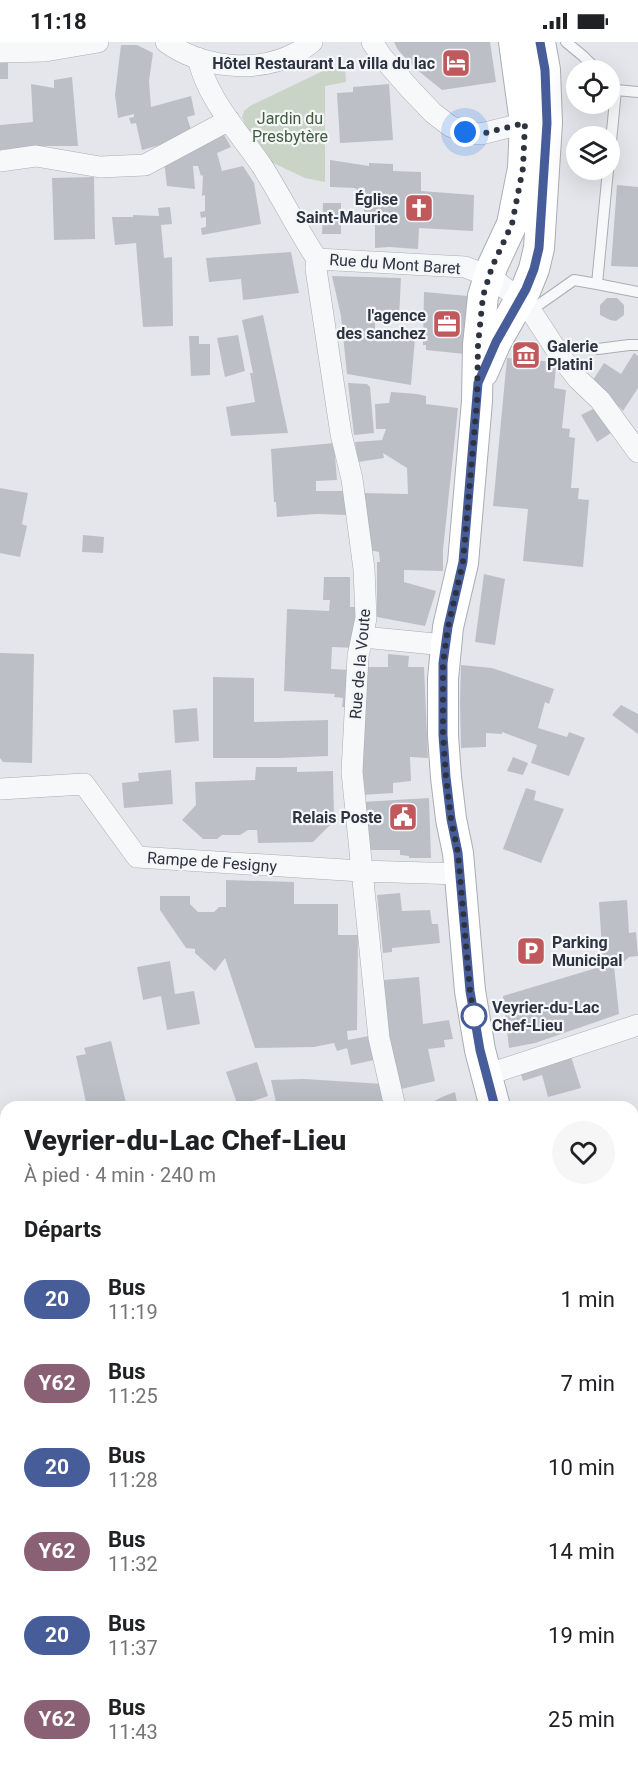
<!DOCTYPE html>
<html lang="fr">
<head>
<meta charset="utf-8">
<style>
	body { margin:0; font-family:Roboto,sans-serif; background:#f6f6f6; color:#202124; height:100vh; display:flex; flex-direction:column; font-size:22px; white-space:nowrap }
	* { box-sizing:border-box; margin:0 }
	p { font-size:20px; color:#757577 }
	.icon { flex:none; width:33px; height:33px; fill:none; stroke:currentColor; stroke-width:2; stroke-linecap:round; stroke-linejoin:round }
	.map { position:relative; flex:1; overflow:hidden }
	.details { position:absolute; left:0px; top:1059px; width:639px; height:672px; display:flex; flex-direction:column; background:#fff; border-radius:18px 18px 0 0; box-shadow:0 6px 24px #0002 }
	.details>* { flex:none }
	.badge { padding:0 12px; border-radius:20px; font-size:21px; line-height:39px }
	.buttons { position:absolute; left:566px; top:18px; display:grid; gap:12px }
	.buttons a { display:grid; place-items:center; width:54px; height:54px; border-radius:50%; background:#fff; box-shadow:0 6px 24px #0002; font-size:30px }
	.you { position:absolute; width:30px; height:30px; margin:-15px; border:4px solid #fff; border-radius:50%; background:#1a73e8; box-shadow:0 0 0 9px #1a73e833 }
	.map>.badge { position:absolute; translate:-50% -50%; box-shadow:0 0 0 3px #fff }
	h2 { padding:0 24px; font-size:22px; line-height:54px }
	.round { display:grid; place-items:center; flex:none; width:63px; height:63px; border-radius:32px; background:#f6f6f6 }
	.headline { display:flex; align-items:center; justify-content:space-between; height:102px; padding:0 24px }
	h1 { font-size:28px; font-weight:800; line-height:45px }
	ul { padding:0; list-style:none }
	li { display:flex; align-items:center; gap:18px; height:84px; padding:0 24px }
	li div { flex:1 }
	li b { display:block; font-size:22px }
	li em { font-style:normal }
	li .badge { min-width:66px; font-weight:700; text-align:center }
	.status { display:flex; justify-content:space-between; align-items:center; height:42px; padding:0 30px; background:#fff; direction:ltr }
	.status svg { height:16px; fill:currentColor }
	.map>svg:first-child { display:block }
	.green { fill:#c9d4c7 }
	.building { fill:#bdbfc7 }
	.lines { fill:none; stroke-linecap:round; stroke-linejoin:round }
	.service-casing { stroke:#aaadb5; stroke-width:12 }
	.minor-casing { stroke:#aaadb5; stroke-width:22 }
	.secondary-casing { stroke:#aaadb5; stroke-width:32 }
	.service { stroke:#f7f8fa; stroke-width:10 }
	.minor { stroke:#f7f8fa; stroke-width:21 }
	.secondary { stroke:#fff; stroke-width:30 }
	.line-casing { stroke:#fff; stroke-width:14 }
	.line { stroke:#475d99; stroke-width:9 }
	.walk { stroke:#2e3342; stroke-width:6; stroke-dasharray:0 10.8 }
	.stop-dot { fill:#fff; stroke:#475d99; stroke-width:3 }
	.labels { text-anchor:middle; dominant-baseline:central; stroke-width:4.5; stroke-linejoin:round; paint-order:stroke }
	.poi-label { font-size:16px; font-weight:bold; fill:#2e3342; stroke:#f4f6f8; text-anchor:end }
	.park-label { font-size:16px; fill:#3f5c3d; stroke:#f4f6f8 }
	.street-label { font-size:16px; fill:#2e3342; stroke:#f4f6f8 }
	.stop-label { font-size:16px; font-weight:bold; fill:#2e3342; stroke:#f4f6f8; text-anchor:start }
</style>
</head>
<body>
<div class="status"><b>11:18</b><svg viewBox="0 0 49 12"><path d="M0 12V9h3v3zM5 12V6h3v6zM10 12V3h3v9zM15 12V0h3v12zM26 1h20v11H26zM47 4h2v5h-2z"/></svg></div>
<div class="map">
<svg width="638" height="1731" viewBox="0 0 638 1731">
	<rect width="100%" height="100%" fill="#e5e6eb"/>
	<path class="green" d="M345,26L346,40L325,44V140L305,136L271,120L245,82L242,75L244,69L250,64L325,28Z"/>
	<path class="building" d="M394,0H490L496,40L442,48L416,27L398,8Z
		M121,3H137L153,11L149,39L151,65L191,54L195,73L187,75L193,94L142,108L136,81L131,82L129,76L134,75V72L118,76L115,53Z
		M8,18V37H0V19Z
		M72,35L78,104H37L0,108V83L33,80L31,42L54,46V38Z
		M389,42L393,98L340,101L337,51L353,50V45Z
		M223,91L231,105L217,111L222,129L243,124L254,141L261,182L202,193L201,186L206,185V175L201,176L200,170L205,169V153L202,154L203,133L201,134L198,124H193L195,147L167,144L164,119Z
		M330,118L369,124V121L393,122V129L421,130V149L474,153L473,189L419,186L418,207L389,205L375,206V184L364,174V157L366,154L355,146L330,145Z
		M94,135L95,197L54,198L52,136Z
		M617,143L638,145V225L611,224Z
		M323,161H341V192H322Z
		M170,165L172,182L161,183L164,216L172,215L173,284L143,285L136,201L115,203L112,175H133V173L159,174L158,166Z
		M291,210L299,251L243,258L241,237L209,240L206,216Z
		M332,234L401,236L399,276L375,277V295L415,296L411,343L347,332L341,274Z
		M424,250L468,254L467,259L471,260L470,265L466,266L465,312L426,308V303H423Z
		M607,256H617L624,263V273L616,279L610,278L600,273V263Z
		M263,273L288,391L231,394L226,365L255,360L250,331H253L242,278Z
		M238,293L245,329L225,335L217,296Z
		M189,294H199V302H210V333L191,334Z
		M634,311L638,314V346L623,369L593,338L604,321L621,332Z
		M507,316L554,320L556,324L554,346L566,348L562,386L570,387L569,395L575,396L571,446H579L578,457L589,458L583,525L523,519L528,467L493,464Z
		M348,341L367,342L370,345L374,391L354,393Z
		M391,350L417,352L426,354V362L458,366L443,508V529L404,528V540L436,549L425,584L377,575V520H380L379,510L369,508L361,451L408,452L407,426L383,411L384,416L358,420L355,400L382,398L386,387H376L375,362L389,361Z
		M599,364L614,389L597,400L581,373Z
		M334,401L337,438L316,439V449H348V473L317,472L277,475L276,460H274L271,407Z
		M0,446L28,451L22,482L27,484L20,515L0,511Z
		M83,493L104,495L103,511L82,510Z
		M484,532L505,537L495,603L475,600Z
		M324,535H350V565H359L356,606L332,605L331,627L352,628L349,665H342L343,656L334,655L335,652L284,649L287,567L329,569L330,558H323Z
		M0,611L34,612L32,721L3,720L0,716Z
		M388,612L409,614L408,625H424L428,716L410,715L411,739L393,741V751L361,753L364,625H388Z
		M461,623L492,626L554,647L549,662L545,660L538,686L567,695L569,690L585,696L569,734L531,721L537,703L502,690V692L486,691V705L461,706L460,660Z
		M213,635L254,636V680L328,678V714L280,716H213Z
		M621,663L638,672V692L612,673Z
		M197,666L199,699L175,701L173,668Z
		M513,715L528,721L523,733L507,729Z
		M256,725H297V730L333,729L334,779L313,800L258,801L257,788H248L240,793H222L217,797H203L182,778L196,763L195,740L255,738Z
		M171,728L173,762L124,766L122,741L139,739L138,731Z
		M526,746L536,749L534,758L564,767L541,821L503,807Z
		M429,756L431,816H409V814L400,813V808H370L362,760Z
		M226,838L294,840V862H338V893H358L357,988L347,989L348,998L374,993L379,1017L351,1023L347,1006L337,1009L334,1001L314,1005L255,1006L225,916L215,929L195,911V907L186,906L160,868V854H190V862L198,870H214L219,865H226Z
		M400,851L402,869L430,868L432,882H438L440,901L392,906V910L383,911L377,853Z
		M627,858L629,891L636,890L638,914L629,915L619,924H614L619,972L535,1001L509,1006L503,954L603,924L599,860Z
		M170,919L175,952L194,949L200,982L167,988L161,954L143,958L137,925Z
		M419,935L423,982L449,978L453,997L444,998L445,1005L428,1007L435,1039L397,1048L387,995L383,938Z
		M111,999L127,1065H87L76,1014L86,1012L84,1006Z
		M569,1008L581,1046L548,1055L542,1033L523,1039L520,1029Z
		M257,1020L268,1054L238,1064L226,1030Z
		M304,1037L384,1042V1065H277L271,1038Z
		M455,1050L458,1065H423L442,1055Z
		M638,1155V1239L633,1240V1156Z
		M6,1179V1205L0,1203V1182Z
		M6,1508V1547H0V1510Z
		M638,1721V1731H612V1729L625,1725H633V1722Z
		M98,1725H140V1726L116,1731H99Z
		M143,1725H197L198,1727L224,1725H245V1727L254,1725L255,1731H145Z"/>
	<g class="lines">
		<g class="service-casing">
			<path id="service" d="M566,0L583,14L597,28
				M609,41L616,48L609,120
				M616,48L638,50
				M597,242L638,250
				M527,271L574,238L597,242L608,128
				M598,307L629,303H638
				M440,1725L443,1731
				M295,1731L303,1725"/>
		</g>
		<g class="minor-casing">
			<path id="minor" d="M166,0C202,26 257,32 296,11C302,8 307,4 312,0
				M372,0L382,15L411,48L433,71L450,84L465,90L481,92L525,81
				M0,10L45,9L98,0
				M198,16C207,57 239,90 262,124C281,154 297,187 317,217
				M0,119L36,114L100,125L145,123L229,78
				M317,217L316,227L341,392L352,437L364,527L366,576L358,614L352,730L379,996L395,1065
				M317,217L465,225L489,234L521,258L531,269L561,315L578,337L600,358L638,410
				M363,595L445,603
				M0,747L84,742L137,815L361,829L461,832
				M486,1033L638,983
				M633,1673H638
				M515,1731L517,1725"/>
		</g>
		<g class="secondary-casing">
			<path id="secondary" d="M483,330L496,300L526,247L534,227L539,206L547,81L545,28L540,0
				M495,1065L480,1008L470,949L458,811L451,777L446,735L443,693V637L448,585L463,521L477,359L478,303L483,254L492,225L512,182L523,126L525,81L514,0
				M633,1487L638,1500
				M633,1584L638,1600"/>
		</g>
		<use href="#service" class="service"/>
		<use href="#minor" class="minor"/>
		<use href="#secondary" class="secondary"/>
	</g>
	<g class="lines">
		<g class="line-casing">
			<path id="line" d="M495,1065L480,1008L470,949L458,811L451,777L446,735L443,693V621L448,585L463,520L478,341L496,300L526,247L534,227L539,206L547,81L545,28L540,0"/>
		</g>
		<use href="#line" class="line"/>
		<path class="walk" d="M465,90L481,92L525,81L523,126L512,182L492,225L483,254L478,303L477,359L463,520L448,585L443,621V693L446,735L451,777L458,811L470,949L474,974"/>
	</g>
	<defs>
		<g id="hotel-square" transform="scale(1.5)"><rect x="-9" y="-9" width="18" height="18" rx="4" fill="#c0595c" stroke="#f4f6f8"/><path d="M-6-4.5h1.5V1H6V5H4.5V3h-9V5H-6ZM-4 0a1.8 1.8 0 1 1 3.6 0ZM.5 0V-2.5h3Q6-2.5 6 0Z" fill="#fff"/></g>
		<g id="church-square" transform="scale(1.5)"><rect x="-9" y="-9" width="18" height="18" rx="4" fill="#c0595c" stroke="#f4f6f8"/><path d="M-1.2-6h2.4v3.5h3.3v2.4h-3.3V6h-2.4V-.1h-3.3v-2.4h3.3Z" fill="#fff"/></g>
		<g id="office-square" transform="scale(1.5)"><rect x="-9" y="-9" width="18" height="18" rx="4" fill="#c0595c" stroke="#f4f6f8"/><path d="M-6-3h4V-5.5h4V-3h4V5H-6ZM-1-4.5V-3h2v-1.5ZM-6 0V1H6V0Z" fill="#fff"/></g>
		<g id="museum-square" transform="scale(1.5)"><rect x="-9" y="-9" width="18" height="18" rx="4" fill="#c0595c" stroke="#f4f6f8"/><path d="M0-6L6-3V-2H-6V-3ZM-5-1h2V3h-2ZM-1-1h2V3h-2ZM3-1h2V3H3ZM-6 4H6V6H-6Z" fill="#fff"/></g>
		<g id="civic-square" transform="scale(1.5)"><rect x="-9" y="-9" width="18" height="18" rx="4" fill="#c0595c" stroke="#f4f6f8"/><path d="M-.6-6.5H3V-4.5H.6V-3L4-1V1h2V6H-6V1h2V-1L-.6-3ZM-1.2 2.5V6h2.4V2.5Z" fill="#fff"/></g>
		<g id="parking-square" transform="scale(1.5)"><rect x="-9" y="-9" width="18" height="18" rx="4" fill="#c0595c" stroke="#f4f6f8"/><path d="M-3.5-5.5H1a3.5 3.5 0 0 1 0 7H-1V5.5H-3.5ZM-1-3.4V-.6H.8a1.4 1.4 0 0 0 0-2.8Z" fill="#fff"/></g>
	</defs>
	<g fill-rule="evenodd">
		<use href="#hotel-square" x="456" y="21"/>
		<use href="#church-square" x="419" y="166"/>
		<use href="#office-square" x="447" y="282"/>
		<use href="#museum-square" x="526" y="313"/>
		<use href="#civic-square" x="403" y="775"/>
		<use href="#parking-square" x="531" y="909"/>
	</g>
	<circle class="stop-dot" cx="474" cy="974" r="12"/>
	<g class="labels">
		<g class="poi-label">
			<text x="435" y="21">Hôtel Restaurant La villa du lac</text>
			<text x="398" y="157">Église<tspan x="398" dy="18">Saint-Maurice</tspan></text>
			<text x="426" y="273">l'agence<tspan x="426" dy="18">des sanchez</tspan></text>
			<text x="547" y="304" text-anchor="start">Galerie<tspan x="547" dy="18">Platini</tspan></text>
			<text x="382" y="775">Relais Poste</text>
			<text x="552" y="900" text-anchor="start">Parking<tspan x="552" dy="18">Municipal</tspan></text>
		</g>
		<g class="park-label">
			<text x="290" y="76">Jardin du<tspan x="290" dy="18">Presbytère</tspan></text>
		</g>
		<g class="street-label">
			<text transform="translate(395 222) rotate(4)">Rue du Mont Baret</text>
			<text transform="translate(360 622) rotate(-85)">Rue de la Voute</text>
			<text transform="translate(212 820) rotate(4)">Rampe de Fesigny</text>
		</g>
		<g class="stop-label">
			<text x="492" y="965">Veyrier-du-Lac<tspan x="492" dy="18">Chef-Lieu</tspan></text>
		</g>
	</g>
</svg>
<div class="buttons">
<a><svg class="icon" aria-label="locate" viewBox="0 0 24 24"><circle cx="12" cy="12" r="6"/><path d="M12 2v4M12 18v4M2 12h4M18 12h4"/></svg></a>
<a><svg class="icon" aria-label="layers" viewBox="0 0 24 24"><path d="M12 4l9 5-9 5-9-5zM3 14l9 5 9-5"/></svg></a>
</div>
<div class="you" style="left:465px;top:90px"></div>
<section class="details">
<div class="headline"><div><h1>Veyrier-du-Lac Chef-Lieu</h1><p>À pied · 4 min · 240 m</p></div><a class="round"><svg class="icon" aria-label="heart" viewBox="0 0 24 24"><path d="M12 20l-8-8c-3-5 5-10 8-4 3-6 11-1 8 4z"/></svg></a></div>
<h2>Départs</h2>
<ul>
<li><span class="badge" style="background:#475d99;color:#fff">20</span><div><b>Bus</b><p>11:19</p></div><em>1 min</em></li>
<li><span class="badge" style="background:#8a6075;color:#fff">Y62</span><div><b>Bus</b><p>11:25</p></div><em>7 min</em></li>
<li><span class="badge" style="background:#475d99;color:#fff">20</span><div><b>Bus</b><p>11:28</p></div><em>10 min</em></li>
<li><span class="badge" style="background:#8a6075;color:#fff">Y62</span><div><b>Bus</b><p>11:32</p></div><em>14 min</em></li>
<li><span class="badge" style="background:#475d99;color:#fff">20</span><div><b>Bus</b><p>11:37</p></div><em>19 min</em></li>
<li><span class="badge" style="background:#8a6075;color:#fff">Y62</span><div><b>Bus</b><p>11:43</p></div><em>25 min</em></li>
</ul>
</section>
</div>
</body>
</html>
